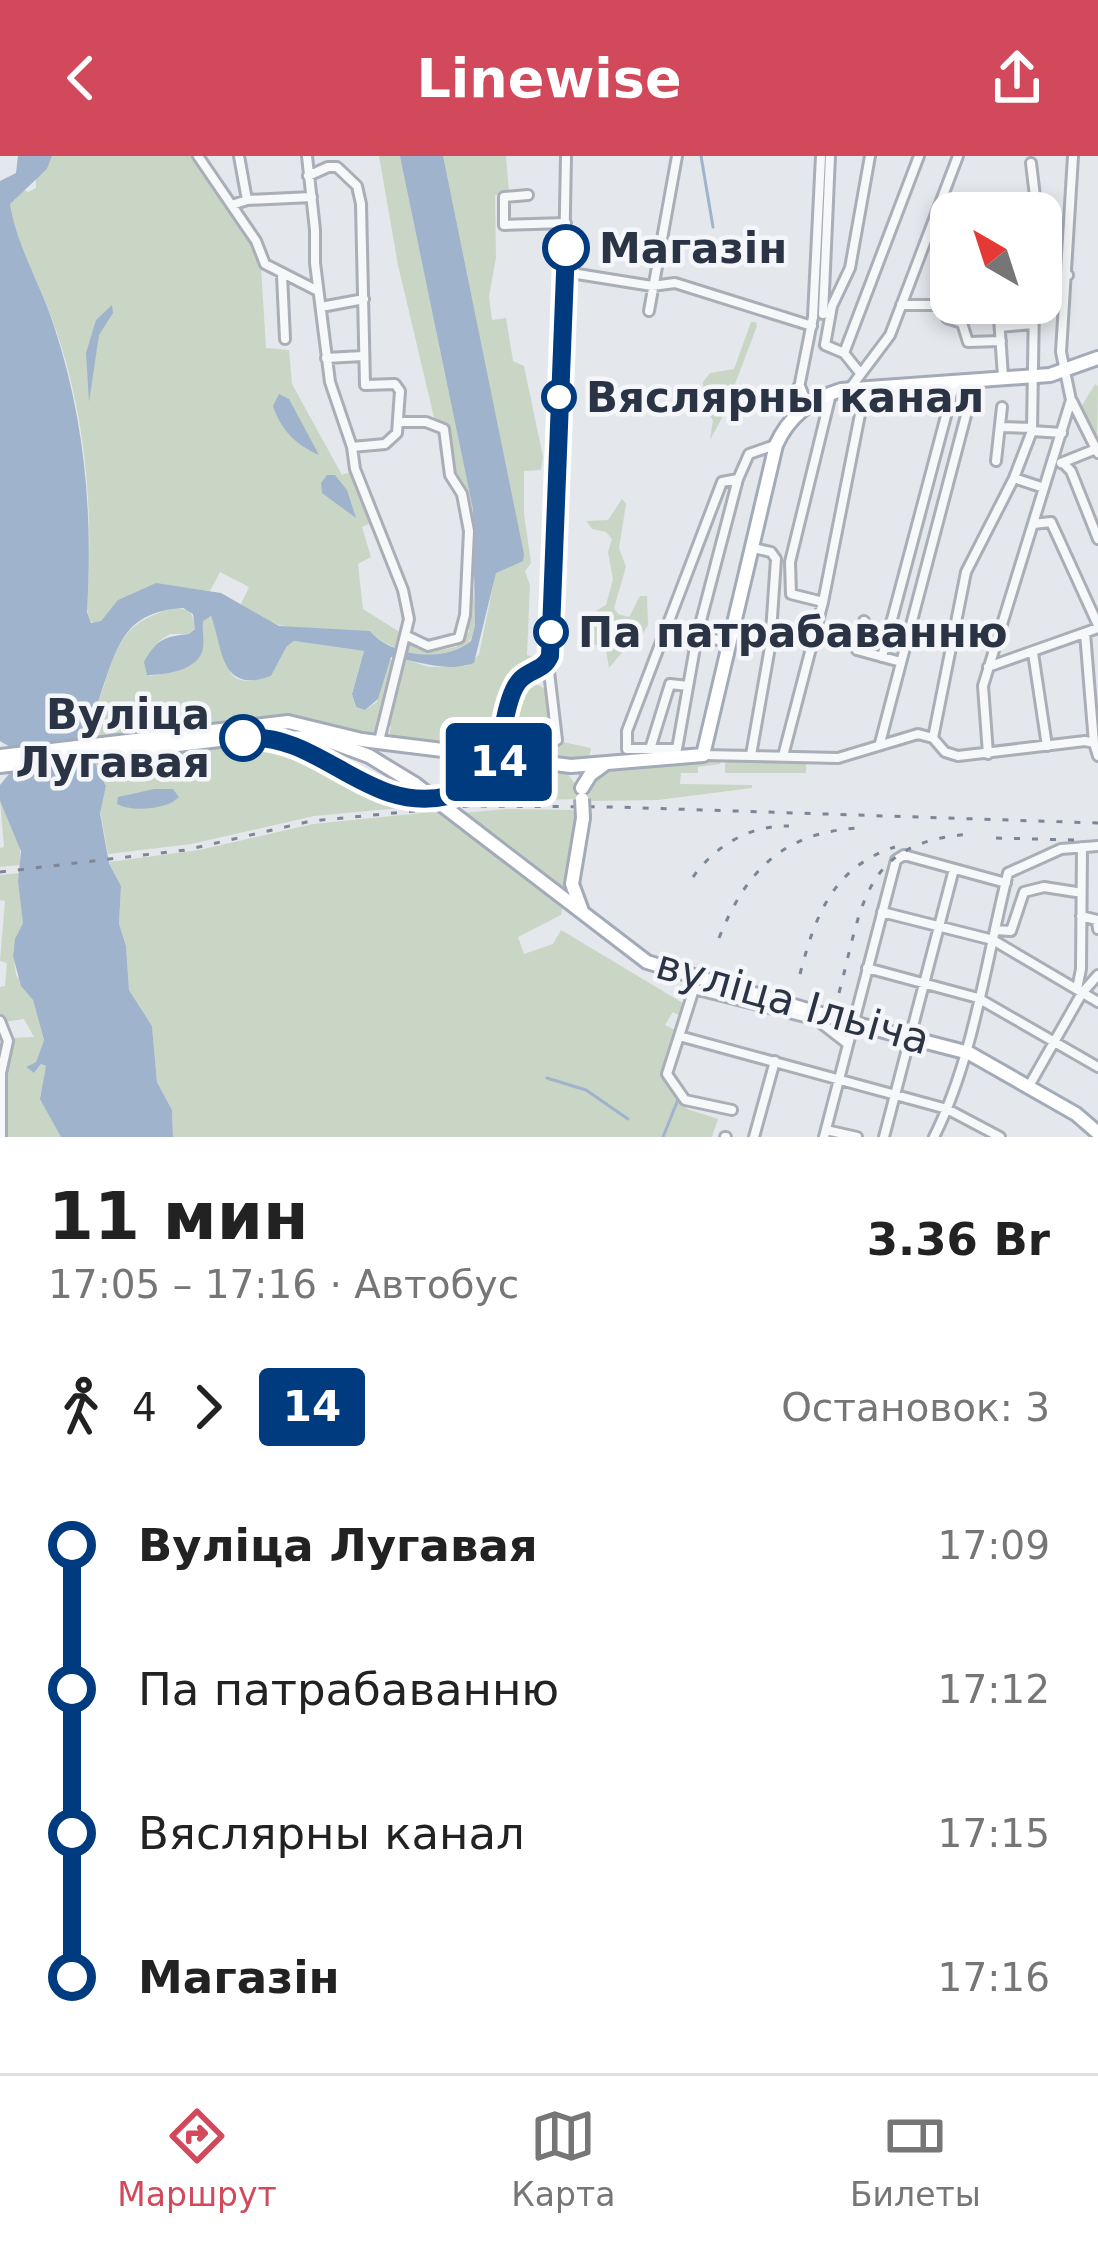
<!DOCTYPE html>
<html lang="ru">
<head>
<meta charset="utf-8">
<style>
	body { margin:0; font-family:"DejaVu Sans",sans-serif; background:#f6f6f6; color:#222; height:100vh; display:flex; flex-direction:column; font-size:45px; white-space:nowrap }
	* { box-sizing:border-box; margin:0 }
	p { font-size:39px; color:#767676 }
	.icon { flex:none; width:66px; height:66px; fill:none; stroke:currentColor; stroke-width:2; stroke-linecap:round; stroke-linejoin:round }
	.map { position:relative; height:981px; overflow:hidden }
	.panel { display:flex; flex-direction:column; background:#fff; flex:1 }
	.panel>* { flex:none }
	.badge { padding:0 24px; border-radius:9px; font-size:42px; line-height:78px }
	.needle { width:78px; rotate:321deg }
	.buttons { position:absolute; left:930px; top:36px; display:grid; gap:24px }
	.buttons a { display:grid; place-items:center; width:132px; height:132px; border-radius:24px; background:#fff; box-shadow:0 6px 18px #0003; font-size:60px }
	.map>.badge { position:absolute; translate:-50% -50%; box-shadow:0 0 0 6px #fff }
	.legs { display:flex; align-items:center; gap:18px; height:132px; padding:0 48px; font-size:39px }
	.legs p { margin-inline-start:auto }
	.overview { display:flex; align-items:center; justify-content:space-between; height:204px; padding:0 48px }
	h1 { font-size:66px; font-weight:700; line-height:90px }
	ul { padding:0 48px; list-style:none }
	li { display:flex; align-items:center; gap:42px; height:144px; font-size:45px }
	li i { display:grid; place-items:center; width:18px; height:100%; margin:0 15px; background:currentColor }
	li i::after { content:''; width:30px; height:30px; margin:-15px; border:9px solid; border-radius:50%; background:#fff }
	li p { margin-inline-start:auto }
	li:first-child i { background:linear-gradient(#0000 50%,currentColor 0) }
	li:last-child i { background:linear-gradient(currentColor 50%,#0000 0) }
	header { display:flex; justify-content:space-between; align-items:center; height:156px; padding:0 48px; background:#d1495b; color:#fff; font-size:54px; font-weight:700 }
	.tabs { display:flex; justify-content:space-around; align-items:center; height:168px; border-top:3px solid #e0e0e0; background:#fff; font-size:33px; color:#767676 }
	.tabs a { display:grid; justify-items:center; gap:6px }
	.tabs .active { color:#d1495b }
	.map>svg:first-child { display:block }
	.green { fill:#c9d6c5 }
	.water { fill:#9fb4cc }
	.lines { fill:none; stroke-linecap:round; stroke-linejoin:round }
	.stream { stroke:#9fb4cc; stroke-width:3 }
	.minor-casing { stroke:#a9aeb7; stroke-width:14 }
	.major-casing { stroke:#a3abb8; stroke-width:18 }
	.minor { stroke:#f7f8fa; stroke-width:8 }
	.major { stroke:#fff; stroke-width:12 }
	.rail { stroke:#7d8696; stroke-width:3; stroke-dasharray:6 12; stroke-linecap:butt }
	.major-bridge-casing { stroke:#a3abb8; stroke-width:18; stroke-linecap:butt }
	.major-bridge { stroke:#fff; stroke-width:12 }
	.line-1-casing { stroke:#fff; stroke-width:27 }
	.line-1 { stroke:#003b80; stroke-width:18 }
	.stop-1-dot { fill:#fff; stroke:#003b80; stroke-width:6 }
	.labels { text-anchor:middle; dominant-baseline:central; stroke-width:9; stroke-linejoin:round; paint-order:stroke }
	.stop-label { font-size:42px; font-weight:bold; fill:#2b3445; stroke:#f4f6f9; text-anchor:start }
	.street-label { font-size:42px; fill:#2b3445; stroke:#f4f6f9 }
</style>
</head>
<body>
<header><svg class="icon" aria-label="back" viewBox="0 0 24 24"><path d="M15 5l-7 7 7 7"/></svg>Linewise<svg class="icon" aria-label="share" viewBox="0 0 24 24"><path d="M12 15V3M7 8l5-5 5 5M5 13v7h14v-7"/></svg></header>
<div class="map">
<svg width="1098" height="981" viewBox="0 0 1098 981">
	<rect width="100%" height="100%" fill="#e4e7ec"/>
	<path class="green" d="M52,0H195L221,43L254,85L261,111L266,192L289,194L292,228L342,319L353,315L373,366L362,371L371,401L358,408L363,453L431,496L456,491L469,476L464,435L467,376L445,308L398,109L379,0H506L509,37L495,39L496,101L489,141L492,164L506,162L513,205L524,210L543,301L541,314L524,315V358L531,407L525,415L530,429L527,499L545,503L517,522L493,595L390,585L382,580H389L391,571L386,568L401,502L429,511L466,510L479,499L495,420L472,422C473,439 479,464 472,480C458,515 388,497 370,475C328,475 272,479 241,448L249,431L220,416L210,435C152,429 140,422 98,468L90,465L87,453C94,354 86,254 51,160C37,123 16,88 10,48L23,33L28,36L36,32V23L47,13Z
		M751,166H756L757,170L735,228L730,235L713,241L723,260L710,284L713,264L706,254L703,226L710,217L734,213Z
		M1095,228L1098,230L1097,287L1081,251Z
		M622,343L626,348L619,392L626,411L614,452L618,458L629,461L640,440H647L648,469L635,491L624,494L609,512L606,494L594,488L588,477L596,455L606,449L613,423L608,396L612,383L606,376L592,373L586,365L608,364Z
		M176,452L190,455L196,471L189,478H170L159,485L150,520C194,513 201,510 203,465L208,460L215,463C215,470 218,476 220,482C231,515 224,534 271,520L287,490L294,485L364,495L352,537L355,550L365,554L377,546L388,505L397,501L375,579L371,582L281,560L90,585C89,563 97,550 104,530C118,485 126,464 176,452Z
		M532,526L545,533L558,585L591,592L589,602L564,604L510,594C507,572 508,536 532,526Z
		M278,586L304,596L365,635L432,649L314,660L191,688L108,698L100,654L106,630L93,605L221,587Z
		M717,601L722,604L720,608L698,611V617H681L680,628L752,629V632L658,644L589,645L585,641L588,625L607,613Z
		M725,603L806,604V617H725Z
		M535,613L567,617L577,630L578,643L540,644L542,619Z
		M0,645L20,691V709L0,711V692L4,691Z
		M508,653L572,654L579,660L570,737L566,739L461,657Z
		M432,656L445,658L562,752L561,759L518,781L524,798L553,788L561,774L686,849L682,861L673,856L665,869L677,875C673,889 658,914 668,928C675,938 682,940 687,953L718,963L712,981H173L172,954L157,926L152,870L129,834L126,790L119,768L121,730L109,706L199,694L313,668Z
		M20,717L23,767L13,795L16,819L33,844L44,884L36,906L26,911L34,917L41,908L46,910L47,923L40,939L61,981H3L5,907L12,882L34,881L24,863L4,866L0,859V831L5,830L7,807L0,805L5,745L0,744V719Z"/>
	<path class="water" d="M18,0H52L47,13L10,48C17,91 41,129 54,170C85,264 93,358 87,456L91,467L101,465L118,444L156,427L221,437L279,470L370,475C391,500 444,508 471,485L475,469L473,353L400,0H443L524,398L523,405L496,417L474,507C446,517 419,505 391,501L378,543L365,554L356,551L352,538L364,495L294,485L287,490L271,520C219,539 223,491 211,460L203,465C202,474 205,488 202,496C195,515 164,519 147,519L144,506C156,484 165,480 189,478L195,473L193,458L183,452C126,456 119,486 103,531C89,573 83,589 106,630L100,657L109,707L121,730L119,768L126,790L129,834L152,870L157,926L172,954L173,981H61L40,943L46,910L41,908L34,917L26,911L36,906L44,884L33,844L21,830L13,800L15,783L23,767L18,725L21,695L0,645V629L13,613L10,591L0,585V25L16,17Z
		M112,149L113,157L99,179L89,246L86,197L96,164Z
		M279,238L289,243L319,299C296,289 281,274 273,250Z
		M327,319H335L347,334L356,362L322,337L321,327Z
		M154,633H173L179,641C167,654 131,656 117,648L118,641Z"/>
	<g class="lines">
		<path class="stream" d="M701,0L713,71
			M547,922L586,934L628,963
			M663,981L679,941"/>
		<g class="minor-casing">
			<path id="minor" d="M198,0L256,85L265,108L316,134
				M239,0L247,44
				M307,0L315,74V107L330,226L352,291L355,313L403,434L409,463L379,585
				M1031,7L1037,57
				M308,20L328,11H337L357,30L361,48L365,229L395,228L400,235L397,277L385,288L352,291
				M528,39L504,41V69L566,67
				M232,49L247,44L312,41
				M1041,84V121
				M565,116L652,130L675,127L812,170
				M282,119L285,183
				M1041,120L1068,119
				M998,147L1003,221
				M901,149H936L951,111
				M321,151L364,143
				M649,155L677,0
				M823,158L830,0
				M947,162L962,167L968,186L1001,185
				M1000,171L1032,168
				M844,197L825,189L832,150L850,112L870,0
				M326,202L363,200
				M860,217L844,197L919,0
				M851,231L890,179L958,0
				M798,237L813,161L821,0
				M1072,245L1098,297
				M400,266H426L444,273L450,319L462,338L469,375L465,459L459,482L428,490L407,480
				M1000,271L1032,272
				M1032,275L1062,277
				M996,305L1002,251
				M1061,307L1096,293
				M1064,308L1071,315L1098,383
				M1014,322L1044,332
				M738,323L722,326L627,575V593H677L697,480L738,323L749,298L775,289
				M1033,368L1051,366L1098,469
				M823,446L791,438L790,406L831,238
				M864,465L857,494L901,506
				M666,474L729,486
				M1085,477L1094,587
				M1033,497L1047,590
				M882,501L955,226
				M548,507L557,584
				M988,511L1098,472
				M933,582L966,416L1014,322L1032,275L1034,147
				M880,587L975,225
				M650,593L670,528L688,530
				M988,598L983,530L1071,244L1061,196L1073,0
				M703,599L838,602L918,578L933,582L945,596L958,600L1085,585L1094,587L1098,600
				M751,599L770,491L776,403L771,396L753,392
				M783,600L823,446L865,233
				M499,601C504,579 504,541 520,524C531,514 543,514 550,500L551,399L560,319L566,0
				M882,756L993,784L1098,846
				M1081,760L1097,764L1098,773
				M995,774L1011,775L1024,736L1044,731L1076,736
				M867,812L978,842L1098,911
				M1077,833L1081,813L1082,691
				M0,865L8,885L1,917V981
				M679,880L947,953L1000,981
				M1029,930L1082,837L1098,819
				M732,954L685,944L667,918L694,833L817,864L848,888
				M826,974L857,981
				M725,981H726
				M754,981L775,905
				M824,981L896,704L904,699L1006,727
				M884,981L954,713
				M934,981C974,901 986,804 1008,717L1061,693L1098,690"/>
		</g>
		<g class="major-casing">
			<path id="major" d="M799,233L803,243L813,246
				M315,580L369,600L415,628
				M279,583C341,600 373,655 446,641C474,635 497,615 525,607
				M0,600L288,566L362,584L571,610L703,599L776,289C789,260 811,243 841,234L1050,219L1098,202
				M0,610L228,583L318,581
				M582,632L590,619L605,608
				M476,675L647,806L841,864L969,897L1076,958L1098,977
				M582,755L572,728L583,662"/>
		</g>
		<use href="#minor" class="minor"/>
		<use href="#major" class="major"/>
		<path class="rail" d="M996,682L1074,684
			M0,716L186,694L311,665L467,650L614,651L1098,667
			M693,721C716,689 750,669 789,670
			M719,782C746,715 783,676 859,672
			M800,818C815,760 833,711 895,691
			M839,837C863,746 863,684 974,678"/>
		<g class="major-bridge-casing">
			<path id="major-bridge" d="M415,628L476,675
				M582,643L583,662"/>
		</g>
		<use href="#major-bridge" class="major-bridge"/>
	</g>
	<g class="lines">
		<g class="line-1-casing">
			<path id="line-1" d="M243,582C320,575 367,659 448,640C466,636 483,625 500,616C498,596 506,537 521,523C532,513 544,514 550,500L566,92"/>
		</g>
		<use href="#line-1" class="line-1"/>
	</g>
	<g class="stop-1-dot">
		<circle cx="566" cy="92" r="21"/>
		<circle cx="559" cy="241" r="15"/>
		<circle cx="551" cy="476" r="15"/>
		<circle cx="243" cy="582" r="21"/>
	</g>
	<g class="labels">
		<g class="stop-label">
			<text x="599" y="92">Магазін</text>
			<text x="586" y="241">Вяслярны канал</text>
			<text x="578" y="476">Па патрабаванню</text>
			<text x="210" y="558" text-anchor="end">Вуліца<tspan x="210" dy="48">Лугавая</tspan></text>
		</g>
		<g class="street-label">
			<text transform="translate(793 846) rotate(16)">вуліца Ільіча</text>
		</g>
	</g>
</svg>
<div class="buttons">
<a><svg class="needle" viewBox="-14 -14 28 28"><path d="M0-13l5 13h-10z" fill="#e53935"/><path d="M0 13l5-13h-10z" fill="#767676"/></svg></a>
</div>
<b class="badge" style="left:499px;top:606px;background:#003b80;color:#fff">14</b>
</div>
<section class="panel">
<div class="overview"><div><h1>11 мин</h1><p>17:05 – 17:16 · Автобус</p></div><b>3.36 Br</b></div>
<div class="legs"><svg class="icon" aria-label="walk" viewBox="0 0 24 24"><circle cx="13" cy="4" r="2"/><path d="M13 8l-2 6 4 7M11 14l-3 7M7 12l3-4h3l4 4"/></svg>4<svg class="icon" aria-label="forward" viewBox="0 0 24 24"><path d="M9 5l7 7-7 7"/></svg><b class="badge" style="background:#003b80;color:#fff">14</b><p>Остановок: 3</p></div>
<ul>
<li><i style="color:#003b80"></i><b>Вуліца Лугавая</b><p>17:09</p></li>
<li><i style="color:#003b80"></i><span>Па патрабаванню</span><p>17:12</p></li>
<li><i style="color:#003b80"></i><span>Вяслярны канал</span><p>17:15</p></li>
<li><i style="color:#003b80"></i><b>Магазін</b><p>17:16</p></li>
</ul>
</section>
<nav class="tabs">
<a class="active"><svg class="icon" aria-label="directions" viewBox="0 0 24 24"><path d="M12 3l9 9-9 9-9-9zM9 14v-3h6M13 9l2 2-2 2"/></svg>Маршрут</a>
<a><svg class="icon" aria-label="map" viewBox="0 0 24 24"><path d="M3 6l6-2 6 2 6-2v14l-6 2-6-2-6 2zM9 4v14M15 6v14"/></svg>Карта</a>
<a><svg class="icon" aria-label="tickets" viewBox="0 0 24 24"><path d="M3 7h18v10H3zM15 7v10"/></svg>Билеты</a>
</nav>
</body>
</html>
